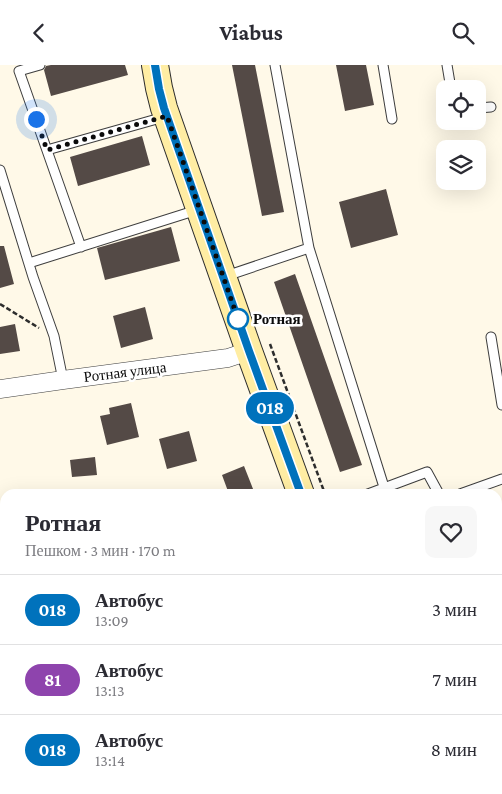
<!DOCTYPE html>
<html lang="ru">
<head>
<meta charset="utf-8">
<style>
	body { margin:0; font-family:"Crimson Pro",serif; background:#f7f7f7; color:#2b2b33; height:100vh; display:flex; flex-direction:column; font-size:19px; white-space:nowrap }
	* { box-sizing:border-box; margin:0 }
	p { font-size:16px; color:#7c7c81 }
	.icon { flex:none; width:28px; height:28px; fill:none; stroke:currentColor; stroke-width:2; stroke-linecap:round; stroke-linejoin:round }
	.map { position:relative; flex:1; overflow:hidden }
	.sheet { position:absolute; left:0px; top:424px; width:502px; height:306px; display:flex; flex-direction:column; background:#fff; border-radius:15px 15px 0 0; box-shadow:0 5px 20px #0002 }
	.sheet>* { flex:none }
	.badge { padding:0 10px; border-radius:16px; font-size:18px; line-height:32px }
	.controls { position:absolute; left:436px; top:15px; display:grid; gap:10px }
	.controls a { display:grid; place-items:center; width:50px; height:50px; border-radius:10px; background:#fff; box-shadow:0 5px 20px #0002; font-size:25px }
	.you { position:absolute; width:25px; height:25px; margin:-12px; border:4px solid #fff; border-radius:50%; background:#1a73e8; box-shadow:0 0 0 8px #1a73e833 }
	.map>.badge { position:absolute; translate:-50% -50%; box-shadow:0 0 0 2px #fff }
	.round { display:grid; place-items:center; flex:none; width:52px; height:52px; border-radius:10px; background:#f7f7f7 }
	.summary { display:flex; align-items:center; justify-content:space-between; height:85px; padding:0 25px }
	h1 { font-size:24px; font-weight:700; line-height:38px }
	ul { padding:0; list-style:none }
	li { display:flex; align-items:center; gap:15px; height:70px; padding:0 25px; border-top:1px solid #e1e1e2 }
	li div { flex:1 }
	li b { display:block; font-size:19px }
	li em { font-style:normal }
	li .badge { min-width:55px; font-weight:700; text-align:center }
	header { display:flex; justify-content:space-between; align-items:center; height:65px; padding:0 25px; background:#fff; font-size:22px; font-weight:700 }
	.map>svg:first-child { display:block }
	.building { fill:#544a46 }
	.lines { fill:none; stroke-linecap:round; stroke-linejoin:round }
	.lane-casing { stroke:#3e3e3e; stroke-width:11 }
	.street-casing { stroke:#3e3e3e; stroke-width:19 }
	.secondary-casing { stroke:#2d2d2d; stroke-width:28 }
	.path { stroke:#2d2d2d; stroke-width:2.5; stroke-dasharray:5 2.5; stroke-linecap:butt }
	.lane { stroke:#fff; stroke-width:9 }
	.street { stroke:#fff; stroke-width:18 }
	.secondary { stroke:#ffeda3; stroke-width:26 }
	.line-casing { stroke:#fff; stroke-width:11 }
	.line { stroke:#0072bc; stroke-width:8 }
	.walk { stroke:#0b0b0b; stroke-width:5; stroke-dasharray:0 9 }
	.stop-dot { fill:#fff; stroke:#0072bc; stroke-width:2.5 }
	.labels { text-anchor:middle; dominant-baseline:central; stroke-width:5; stroke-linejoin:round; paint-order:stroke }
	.stop-label { font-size:15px; font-weight:bold; fill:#0b0b0b; stroke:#fff; text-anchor:start }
	.street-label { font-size:15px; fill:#0b0b0b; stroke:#fff }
</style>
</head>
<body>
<header><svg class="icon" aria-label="back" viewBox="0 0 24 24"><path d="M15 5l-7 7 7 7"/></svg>Viabus<svg class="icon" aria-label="search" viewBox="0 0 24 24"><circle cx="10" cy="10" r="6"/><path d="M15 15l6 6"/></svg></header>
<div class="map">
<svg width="502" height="729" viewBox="0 0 502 729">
	<rect width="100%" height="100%" fill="#fff9e8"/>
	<path class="building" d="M51,0H125L128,10L51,31L44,5L46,1Z
		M232,0H255L284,147L262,151Z
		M336,0H366L374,40L345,46Z
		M142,71L150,100L78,121L70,92Z
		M386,124L398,170L351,183L339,137Z
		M171,162L180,196L105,215L97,183Z
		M0,181H4L14,219L0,223Z
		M295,209L362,400L340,407L274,217Z
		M145,242L153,274L121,283L113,251Z
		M15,259L20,286L0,289V262Z
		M131,338L139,372L107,380L100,351L110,349L109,343Z
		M189,366L197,396L167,404L159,374Z
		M95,392L97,410L72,412L70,395Z
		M244,401L255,429H229L222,410Z"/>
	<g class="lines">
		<g class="lane-casing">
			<path id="lane" d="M40,0L19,6L81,182
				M275,0L309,183L384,422
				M383,0L392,54
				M447,0L451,24
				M478,43L491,42
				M47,85L164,52
				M0,105L33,212L54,271L63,315
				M29,198L197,145
				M226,211L309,183
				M491,272L502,340
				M368,429L427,407L439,429
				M460,429L502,414"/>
		</g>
		<g class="street-casing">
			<path id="street" d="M0,324L63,315L228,293L249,286"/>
		</g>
		<g class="secondary-casing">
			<path id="secondary" d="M155,0L159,23L164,43L249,286L301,429
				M451,725L454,729"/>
		</g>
		<path class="path" d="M0,239L39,263
			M270,279L325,429"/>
		<use href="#lane" class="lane"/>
		<use href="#street" class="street"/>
		<use href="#secondary" class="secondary"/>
	</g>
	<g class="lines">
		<g class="line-casing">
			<path id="line" d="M155,0L159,24L164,43L249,286L301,429"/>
		</g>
		<use href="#line" class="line"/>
		<path class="walk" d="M36,54L47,85L167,51L238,254"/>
	</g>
	<circle class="stop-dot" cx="238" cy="254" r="10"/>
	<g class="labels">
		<g class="stop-label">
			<text x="253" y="254">Ротная</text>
		</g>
		<g class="street-label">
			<text transform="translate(125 307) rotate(-7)">Ротная улица</text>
		</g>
	</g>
</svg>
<div class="controls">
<a><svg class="icon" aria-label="locate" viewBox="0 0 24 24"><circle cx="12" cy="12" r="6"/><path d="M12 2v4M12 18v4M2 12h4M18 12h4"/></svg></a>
<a><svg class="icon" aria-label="layers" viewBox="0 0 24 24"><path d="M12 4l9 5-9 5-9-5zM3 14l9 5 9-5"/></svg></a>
</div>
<div class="you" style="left:36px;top:54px"></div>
<b class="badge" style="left:270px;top:343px;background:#0072bc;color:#fff">018</b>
<section class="sheet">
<div class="summary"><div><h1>Ротная</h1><p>Пешком · 3 мин · 170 m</p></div><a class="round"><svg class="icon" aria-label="heart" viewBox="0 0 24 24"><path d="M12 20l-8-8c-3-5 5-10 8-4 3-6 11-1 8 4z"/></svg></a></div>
<ul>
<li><span class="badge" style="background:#0072bc;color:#fff">018</span><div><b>Автобус</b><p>13:09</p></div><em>3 мин</em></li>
<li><span class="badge" style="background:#8e44ad;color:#fff">81</span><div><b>Автобус</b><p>13:13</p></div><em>7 мин</em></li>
<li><span class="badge" style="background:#0072bc;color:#fff">018</span><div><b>Автобус</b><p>13:14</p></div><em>8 мин</em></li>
</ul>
</section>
</div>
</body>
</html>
